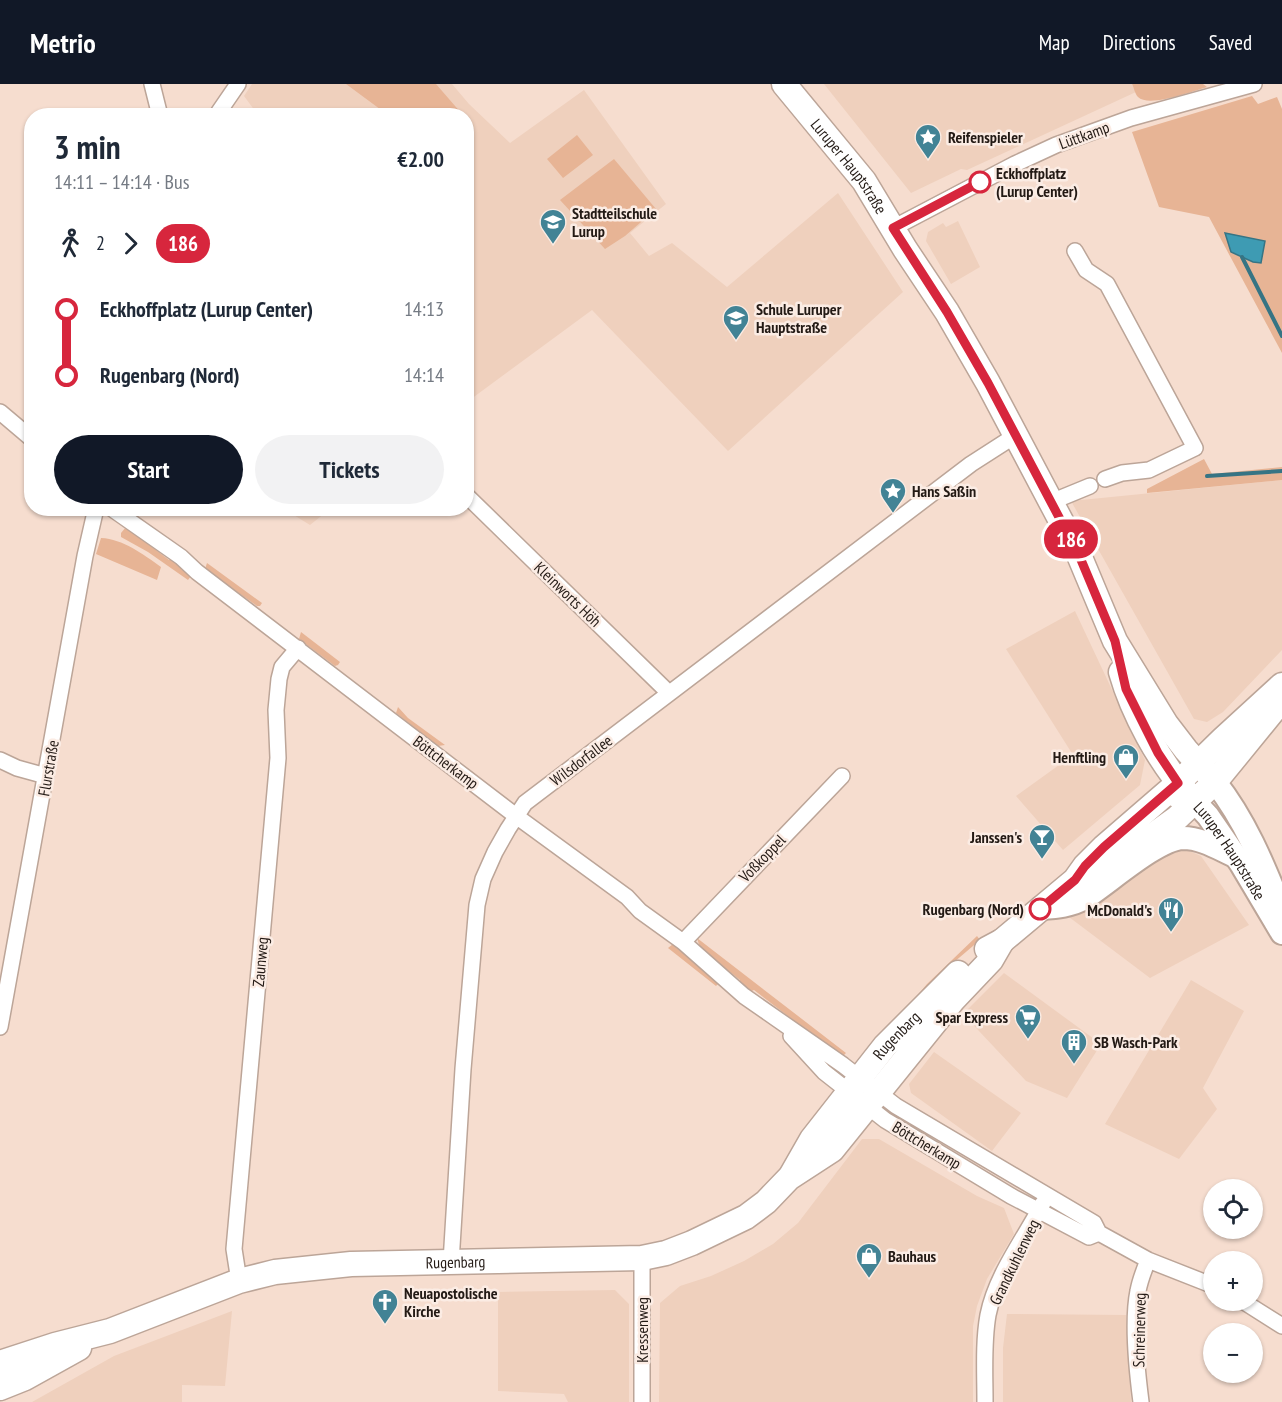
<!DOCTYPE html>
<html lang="en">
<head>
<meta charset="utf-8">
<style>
	body { margin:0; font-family:"PT Sans Narrow",sans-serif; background:#f2f2f3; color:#1f2937; height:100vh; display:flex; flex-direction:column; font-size:22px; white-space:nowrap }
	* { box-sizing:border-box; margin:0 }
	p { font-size:20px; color:#747a83 }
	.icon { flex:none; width:33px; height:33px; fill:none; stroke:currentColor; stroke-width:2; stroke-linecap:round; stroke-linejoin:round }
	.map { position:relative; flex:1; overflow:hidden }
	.details { position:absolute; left:24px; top:24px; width:450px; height:408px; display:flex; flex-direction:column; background:#fff; border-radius:24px; box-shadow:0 2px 4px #0004 }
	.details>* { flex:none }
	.badge { padding:0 12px; border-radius:20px; font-size:21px; line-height:39px }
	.controls { position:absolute; left:1203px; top:1095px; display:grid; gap:12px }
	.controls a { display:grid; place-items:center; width:60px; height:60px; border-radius:50%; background:#fff; box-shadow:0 2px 4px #0004; font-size:30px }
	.map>.badge { position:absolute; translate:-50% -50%; box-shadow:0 0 0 3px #fff }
	.legs { display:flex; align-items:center; gap:9px; height:66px; padding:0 30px; font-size:20px }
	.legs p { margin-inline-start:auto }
	.summary { display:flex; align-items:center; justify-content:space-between; height:102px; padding:0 30px }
	h1 { font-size:33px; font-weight:700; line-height:45px }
	.primary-button { display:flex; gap:12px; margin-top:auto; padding:12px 30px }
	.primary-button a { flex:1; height:69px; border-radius:36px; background:#111827; color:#fff; font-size:24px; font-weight:700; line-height:69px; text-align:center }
	.primary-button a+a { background:#f2f2f3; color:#1f2937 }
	ul { padding:0 30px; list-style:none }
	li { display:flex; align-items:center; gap:21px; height:66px; font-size:22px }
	li i { display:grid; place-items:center; width:9px; height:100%; margin:0 8px; background:currentColor }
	li i::after { content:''; width:15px; height:15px; margin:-8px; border:4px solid; border-radius:50%; background:#fff }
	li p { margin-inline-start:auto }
	li:first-child i { background:linear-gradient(#0000 50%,currentColor 0) }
	li:last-child i { background:linear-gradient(currentColor 50%,#0000 0) }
	header { display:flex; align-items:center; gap:36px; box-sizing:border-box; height:84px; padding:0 30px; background:#111827; color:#fff }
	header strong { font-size:28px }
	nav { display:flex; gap:33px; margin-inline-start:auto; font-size:21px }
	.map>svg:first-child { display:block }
	.built { fill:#efd0bd }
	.green { fill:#e7b495 }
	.water { fill:#3e9bb3; stroke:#367484; stroke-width:1.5 }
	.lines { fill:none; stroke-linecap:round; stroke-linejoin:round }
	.stream { stroke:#367484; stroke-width:4 }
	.street-casing { stroke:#bca598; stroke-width:18 }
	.secondary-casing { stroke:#bca598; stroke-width:26 }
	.primary-casing { stroke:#bca598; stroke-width:27 }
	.street { stroke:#fff; stroke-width:15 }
	.secondary { stroke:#fff; stroke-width:22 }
	.primary { stroke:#fff; stroke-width:24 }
	.line-1-casing { stroke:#fff; stroke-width:14 }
	.line-1 { stroke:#d7263d; stroke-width:9 }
	.stop-1-dot { fill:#fff; stroke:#d7263d; stroke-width:3 }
	.labels { text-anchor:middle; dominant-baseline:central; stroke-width:5; stroke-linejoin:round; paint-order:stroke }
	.street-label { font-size:16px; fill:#231a15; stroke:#fbece4 }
	.poi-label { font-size:16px; font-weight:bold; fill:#231a15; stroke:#fbece4; text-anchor:start }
	.stop-label { font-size:16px; font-weight:bold; fill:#231a15; stroke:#fbece4; text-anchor:start }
</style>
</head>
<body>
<header>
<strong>Metrio</strong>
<nav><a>Map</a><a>Directions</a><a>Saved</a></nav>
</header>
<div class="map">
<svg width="1282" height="1318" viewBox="0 0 1282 1318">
	<rect width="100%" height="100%" fill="#f6ddcf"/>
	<path class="built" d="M252,0H452L469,20L510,59L584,6L666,120L630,149L649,172L672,159L727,203L838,109L903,208L728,367L592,226L467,318L466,32L258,31L244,12Z
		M824,0H1132L1136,8L967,86L961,85L911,109Z
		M958,137L980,183L951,200L926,157L928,148L943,139L946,143Z
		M1282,396V566L1223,628L1207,638L1194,635L1071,417Z
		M284,425H330L310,441Z
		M1075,527L1145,676L1140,701L1063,766L1016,712L1073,671L1006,565Z
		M1179,766H1187L1201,772L1249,841L1150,894L1069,833L1152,779Z
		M1004,889L1101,960L1067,1014L1026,997L963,930Z
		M1191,896L1244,927L1203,1004L1217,1025L1179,1075L1105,1040Z
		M934,968L1021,1029L992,1067L911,1009L909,1000Z
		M862,1055H879L977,1112L1004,1124L1014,1150L987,1195L977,1222L973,1242V1318H659L660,1219L680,1202L711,1192L744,1177L773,1160L798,1139Z
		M615,1206L629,1220V1318H568L564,1310L498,1307V1208Z
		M232,1227L225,1302L182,1301V1318H32L114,1272Z
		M1007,1230L1126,1231L1131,1318H1003V1264Z"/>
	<path class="green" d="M346,0H436L462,30L388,31Z
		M1132,0H1203L1207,3C1193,7 1149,24 1138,13C1135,10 1134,4 1132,0Z
		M1252,12L1258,20L1277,13L1282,25V269L1209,133L1159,123L1132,48Z
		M577,51L593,71L563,94L547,75Z
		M614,75L656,125L625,152L605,165L560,116Z
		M1204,375L1212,390L1282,383V396L1147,409V405Z
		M126,443L169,476L176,474L182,478L181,485L191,492L188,496L148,468L121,453V449Z
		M101,454C123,455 143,470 161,483L157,496L96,470Z
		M207,479L262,519L260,522H257L205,485Z
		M301,548L340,578L338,581L335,582L299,555Z
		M398,623L408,634L445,661L438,662L396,629Z
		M977,852L980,856L953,879L882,953L927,900Z
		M697,854L846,969L843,972L823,959L754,906L747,909L739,903L740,896L700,864Z
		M673,860L718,896V900L716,902L668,864Z"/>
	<path class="water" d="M1225,149L1265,157L1261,179L1253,178L1231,168Z"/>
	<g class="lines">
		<path class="stream" d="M1242,173L1282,252
			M1207,392L1282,387"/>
		<g class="street-casing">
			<path id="street" d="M152,0L160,32
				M216,32L238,0
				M893,144L1015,80L1056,61L1131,34L1254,0
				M1075,167L1086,186L1107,200L1195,364L1149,386L1122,389L1105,395
				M0,328L32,355
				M466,411L669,609
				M1051,418L1090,402
				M111,424L181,473L197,488L516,732L627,813L640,827L683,858L744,912L843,981L896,1022L1094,1139L1099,1149L1148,1176L1214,1202
				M0,676L17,684L46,692
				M683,858L842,692
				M0,943L85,472L96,424
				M791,952L824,988L885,1036L1011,1112L1089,1153L1099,1149
				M451,1178L463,985L477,821L483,795L495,768L508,745L525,719L971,380L1016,351
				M239,1197L234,1165L278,674L276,626L279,595L282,583L298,564
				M1241,1216L1282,1242
				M642,1318V1174
				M985,1318C985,1289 983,1259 988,1231C996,1191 1024,1155 1043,1119
				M1141,1318C1137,1287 1132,1236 1138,1207C1140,1196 1144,1186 1148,1176"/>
		</g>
		<g class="secondary-casing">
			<g id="secondary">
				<path d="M1215,698C1245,736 1263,780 1281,825"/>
				<path id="s1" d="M1176,712L1195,718L1208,732L1241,780L1282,849"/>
				<path d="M1041,824C1057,823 1071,822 1085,814C1109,799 1157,755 1183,754C1202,754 1219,765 1235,772"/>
			</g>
		</g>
		<g class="primary-casing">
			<g id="primary">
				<path id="s2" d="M784,0L864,97L905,165L947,228L988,299L1079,471L1115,557L1166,640L1186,666L1215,698"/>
				<path d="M1121,588C1133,630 1159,677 1188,710"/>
				<path d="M1083,794L1092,790L1131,767L1177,734L1215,698L1277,622"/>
				<path d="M987,865L1002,857L1075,796L1085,782L1104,763L1178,699L1223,655L1282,601"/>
				<path id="s3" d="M792,1090L812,1055L885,962L958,889"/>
				<path id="s4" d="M0,1279L55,1261L110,1247L239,1197L275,1188L351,1180L642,1174L666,1169L692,1159L746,1133L766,1118L789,1094L832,1066L953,916L991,876L1002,857"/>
				<path d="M0,1304L25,1294L79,1264"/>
			</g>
		</g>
		<use href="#street" class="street"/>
		<use href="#secondary" class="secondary"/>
		<use href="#primary" class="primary"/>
	</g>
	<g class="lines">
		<g class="line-1-casing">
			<path id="line-1" d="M980,98L893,144L947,228L988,299L1079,471L1115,557L1126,605L1158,669L1178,699L1104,763L1085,782L1075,796L1040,825"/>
		</g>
		<use href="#line-1" class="line-1"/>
	</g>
	<defs>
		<g id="sight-pin" transform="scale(1.35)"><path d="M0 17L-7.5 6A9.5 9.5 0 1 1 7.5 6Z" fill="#428395" stroke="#fbece4"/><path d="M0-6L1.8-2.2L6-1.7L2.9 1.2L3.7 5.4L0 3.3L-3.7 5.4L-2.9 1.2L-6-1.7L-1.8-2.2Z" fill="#fff"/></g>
		<g id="school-pin" transform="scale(1.35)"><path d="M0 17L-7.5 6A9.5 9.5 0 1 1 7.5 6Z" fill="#428395" stroke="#fbece4"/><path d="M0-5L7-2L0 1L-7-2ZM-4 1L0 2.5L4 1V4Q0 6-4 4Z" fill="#fff"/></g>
		<g id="shop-pin" transform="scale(1.35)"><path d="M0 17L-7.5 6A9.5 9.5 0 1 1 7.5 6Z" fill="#428395" stroke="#fbece4"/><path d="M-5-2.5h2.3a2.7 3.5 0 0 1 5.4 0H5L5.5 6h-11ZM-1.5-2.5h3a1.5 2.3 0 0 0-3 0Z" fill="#fff"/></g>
		<g id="bar-pin" transform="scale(1.35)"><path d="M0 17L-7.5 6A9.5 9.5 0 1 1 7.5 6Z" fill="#428395" stroke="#fbece4"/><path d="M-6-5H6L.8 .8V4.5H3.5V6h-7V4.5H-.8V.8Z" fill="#fff"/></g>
		<g id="restaurant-pin" transform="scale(1.35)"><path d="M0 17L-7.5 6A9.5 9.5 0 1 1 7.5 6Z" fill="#428395" stroke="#fbece4"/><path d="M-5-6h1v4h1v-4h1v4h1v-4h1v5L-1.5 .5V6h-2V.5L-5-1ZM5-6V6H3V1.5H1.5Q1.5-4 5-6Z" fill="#fff"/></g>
		<g id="supermarket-pin" transform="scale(1.35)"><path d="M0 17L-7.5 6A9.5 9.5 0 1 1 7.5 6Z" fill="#428395" stroke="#fbece4"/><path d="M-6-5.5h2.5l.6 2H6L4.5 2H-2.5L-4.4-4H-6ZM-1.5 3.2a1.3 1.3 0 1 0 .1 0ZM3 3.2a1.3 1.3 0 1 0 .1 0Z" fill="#fff"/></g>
		<g id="building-pin" transform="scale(1.35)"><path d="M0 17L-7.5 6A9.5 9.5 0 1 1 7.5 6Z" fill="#428395" stroke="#fbece4"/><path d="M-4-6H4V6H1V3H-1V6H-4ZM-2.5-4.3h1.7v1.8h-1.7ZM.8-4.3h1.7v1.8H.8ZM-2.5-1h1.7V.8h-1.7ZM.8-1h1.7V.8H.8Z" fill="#fff"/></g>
		<g id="church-pin" transform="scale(1.35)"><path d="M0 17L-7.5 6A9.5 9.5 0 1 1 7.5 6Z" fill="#428395" stroke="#fbece4"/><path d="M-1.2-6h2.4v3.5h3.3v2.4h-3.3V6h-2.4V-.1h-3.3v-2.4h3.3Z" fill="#fff"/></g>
	</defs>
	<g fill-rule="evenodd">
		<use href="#sight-pin" x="928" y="53"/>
		<use href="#school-pin" x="553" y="138"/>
		<use href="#school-pin" x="736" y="234"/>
		<use href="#sight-pin" x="893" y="407"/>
		<use href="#shop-pin" x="1126" y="673"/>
		<use href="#bar-pin" x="1042" y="753"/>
		<use href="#restaurant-pin" x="1171" y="826"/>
		<use href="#supermarket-pin" x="1028" y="933"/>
		<use href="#building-pin" x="1074" y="958"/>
		<use href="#shop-pin" x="869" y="1172"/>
		<use href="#church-pin" x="385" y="1218"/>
	</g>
	<g class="stop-1-dot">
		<circle cx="980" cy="98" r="10"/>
		<circle cx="1040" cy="825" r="10"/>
	</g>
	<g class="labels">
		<g class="street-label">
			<text transform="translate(1084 51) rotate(-20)">Lüttkamp</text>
			<text stroke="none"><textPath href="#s2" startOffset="105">Luruper Hauptstraße</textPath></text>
			<text transform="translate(568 510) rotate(44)">Kleinworts Höh</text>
			<text transform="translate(581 676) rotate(-37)">Wilsdorfallee</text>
			<text transform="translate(446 678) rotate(37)">Böttcherkamp</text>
			<text transform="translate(48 684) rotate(-80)">Flurstraße</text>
			<text stroke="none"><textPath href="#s1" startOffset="80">Luruper Hauptstraße</textPath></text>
			<text transform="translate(762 774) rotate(-46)">Voßkoppel</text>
			<text transform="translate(260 878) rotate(-85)">Zaunweg</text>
			<text stroke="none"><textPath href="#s3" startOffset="174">Rugenbarg</textPath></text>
			<text transform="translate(927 1061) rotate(31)">Böttcherkamp</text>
			<text stroke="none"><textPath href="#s4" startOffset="471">Rugenbarg</textPath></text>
			<text transform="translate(1014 1178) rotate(-64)">Grandkuhlenweg</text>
			<text transform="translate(642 1246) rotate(-90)">Kressenweg</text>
			<text transform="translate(1139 1246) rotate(-89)">Schreinerweg</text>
		</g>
		<g class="poi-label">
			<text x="948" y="53">Reifenspieler</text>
			<text x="572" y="129">Stadtteilschule<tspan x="572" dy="18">Lurup</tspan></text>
			<text x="756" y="225">Schule Luruper<tspan x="756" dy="18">Hauptstraße</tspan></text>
			<text x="912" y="407">Hans Saßin</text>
			<text x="1106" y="673" text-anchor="end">Henftling</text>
			<text x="1022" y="753" text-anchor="end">Janssen's</text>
			<text x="1152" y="826" text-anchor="end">McDonald's</text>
			<text x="1008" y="933" text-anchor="end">Spar Express</text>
			<text x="1094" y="958">SB Wasch-Park</text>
			<text x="888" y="1172">Bauhaus</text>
			<text x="404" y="1209">Neuapostolische<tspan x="404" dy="18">Kirche</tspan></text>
		</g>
		<g class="stop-label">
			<text x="996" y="89">Eckhoffplatz<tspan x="996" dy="18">(Lurup Center)</tspan></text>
			<text x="1024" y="825" text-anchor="end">Rugenbarg (Nord)</text>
		</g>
	</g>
</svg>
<div class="controls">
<a><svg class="icon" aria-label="locate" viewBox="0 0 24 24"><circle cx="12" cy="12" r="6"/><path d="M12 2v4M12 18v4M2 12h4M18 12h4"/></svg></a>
<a>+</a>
<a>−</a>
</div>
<b class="badge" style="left:1071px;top:455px;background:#d7263d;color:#fff">186</b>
<section class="details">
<div class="summary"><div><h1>3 min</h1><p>14:11 – 14:14 · Bus</p></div><b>€2.00</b></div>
<div class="legs"><svg class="icon" aria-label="walk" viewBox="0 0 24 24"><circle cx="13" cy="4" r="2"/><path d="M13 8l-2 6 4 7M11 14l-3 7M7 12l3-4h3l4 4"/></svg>2<svg class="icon" aria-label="forward" viewBox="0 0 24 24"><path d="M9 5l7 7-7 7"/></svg><b class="badge" style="background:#d7263d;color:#fff">186</b></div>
<ul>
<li><i style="color:#d7263d"></i><b>Eckhoffplatz (Lurup Center)</b><p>14:13</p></li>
<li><i style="color:#d7263d"></i><b>Rugenbarg (Nord)</b><p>14:14</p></li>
</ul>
<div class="primary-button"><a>Start</a><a>Tickets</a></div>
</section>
</div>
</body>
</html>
